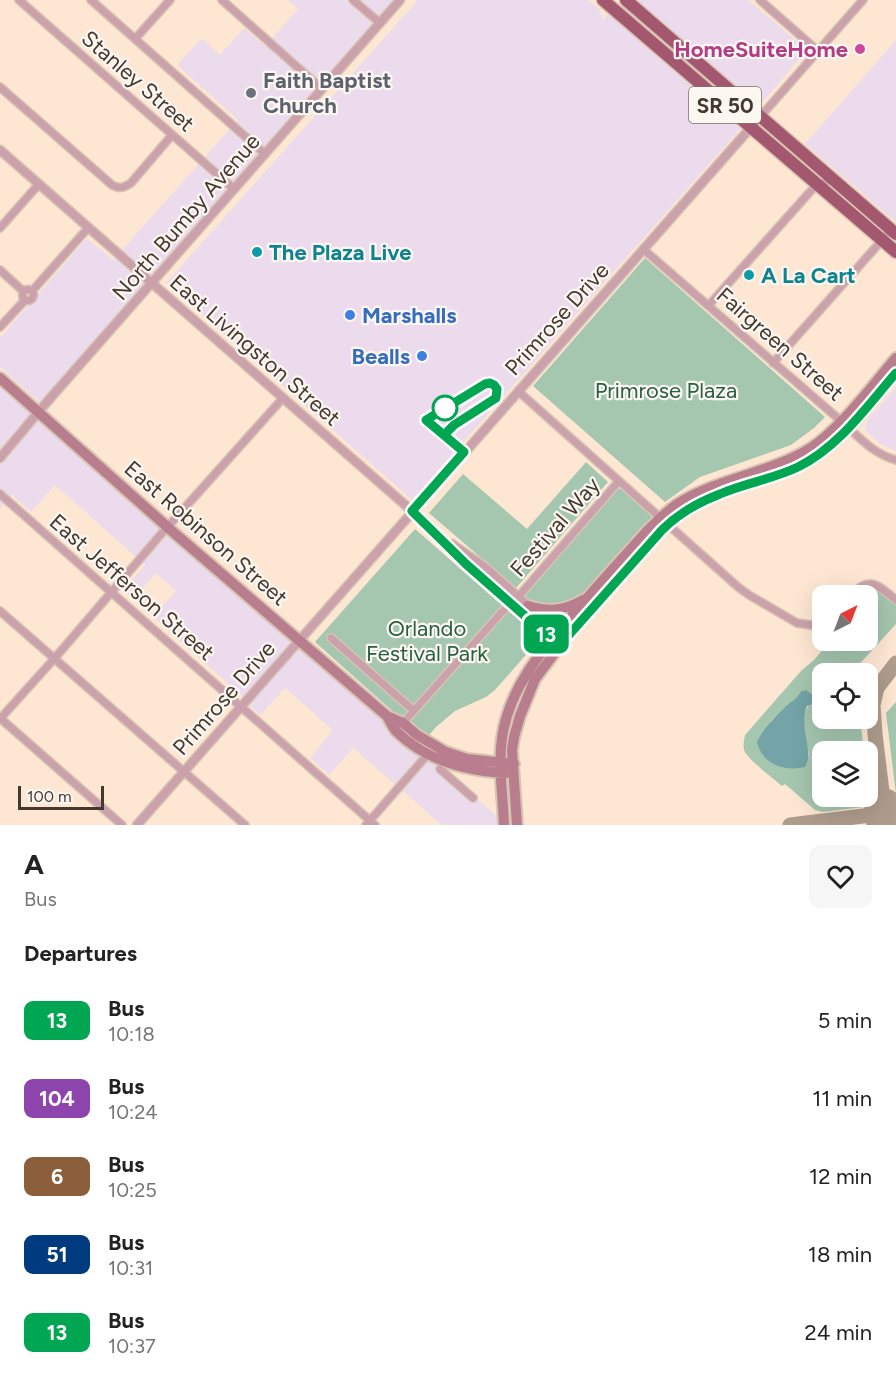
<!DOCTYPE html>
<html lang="en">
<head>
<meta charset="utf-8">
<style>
	body { margin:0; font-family:Figtree,sans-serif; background:#f6f6f6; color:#222; height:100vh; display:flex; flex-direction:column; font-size:22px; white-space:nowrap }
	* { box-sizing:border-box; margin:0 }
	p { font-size:20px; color:#767676 }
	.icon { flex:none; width:33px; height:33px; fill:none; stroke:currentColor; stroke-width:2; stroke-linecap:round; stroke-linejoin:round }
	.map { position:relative; height:825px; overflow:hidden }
	.sheet { display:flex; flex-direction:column; background:#fff; flex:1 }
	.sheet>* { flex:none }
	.badge { padding:0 12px; border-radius:9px; font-size:21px; line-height:39px }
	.needle { width:39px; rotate:42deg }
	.buttons { position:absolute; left:812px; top:585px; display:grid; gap:12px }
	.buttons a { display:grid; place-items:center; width:66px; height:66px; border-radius:12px; background:#fff; box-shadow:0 6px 24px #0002; font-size:30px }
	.scale { position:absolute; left:18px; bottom:15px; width:86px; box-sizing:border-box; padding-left:6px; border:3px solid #443930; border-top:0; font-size:16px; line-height:21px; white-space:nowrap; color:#443930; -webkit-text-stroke:4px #fdf7f2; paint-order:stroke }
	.map>.badge { position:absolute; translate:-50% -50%; box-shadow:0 0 0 3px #fff }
	h2 { padding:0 24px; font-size:22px; line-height:54px }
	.round { display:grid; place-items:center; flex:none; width:63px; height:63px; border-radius:12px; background:#f6f6f6 }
	.overview { display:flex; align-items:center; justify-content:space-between; height:102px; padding:0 24px }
	h1 { font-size:28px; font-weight:700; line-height:45px }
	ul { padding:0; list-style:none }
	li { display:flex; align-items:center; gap:18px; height:78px; padding:0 24px }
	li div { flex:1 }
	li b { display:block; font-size:22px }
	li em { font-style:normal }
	li .badge { min-width:66px; font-weight:700; text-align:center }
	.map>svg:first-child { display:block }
	.commercial { fill:#ecdbec }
	.green { fill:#a5c6af; fill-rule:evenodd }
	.water { fill:#74a4a7 }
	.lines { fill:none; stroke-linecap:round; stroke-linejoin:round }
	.taxiway { stroke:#ae9c8d; stroke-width:15 }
	.runway { stroke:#ae9c8d; stroke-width:39 }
	.minor-casing { stroke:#d8c4b2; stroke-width:10 }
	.tertiary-casing { stroke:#d8c4b2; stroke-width:11 }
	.secondary-casing { stroke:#d8c4b2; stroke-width:14 }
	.trunk-casing { stroke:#d8c4b2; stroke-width:15 }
	.minor { stroke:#cba2ac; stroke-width:7 }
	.tertiary { stroke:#cba2ac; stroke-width:8 }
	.secondary { stroke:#b97e8e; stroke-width:10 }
	.trunk { stroke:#a4586f; stroke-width:12 }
	.line-casing { stroke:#fff; stroke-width:14 }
	.line { stroke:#00a651; stroke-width:9 }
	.hotel-dot { fill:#d1479c; stroke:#fdf7f2; stroke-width:2 }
	.worship-dot { fill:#6b7280; stroke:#fdf7f2; stroke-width:2 }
	.culture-dot { fill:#0f9aa8; stroke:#fdf7f2; stroke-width:2 }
	.shop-dot { fill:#3f7fe0; stroke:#fdf7f2; stroke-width:2 }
	.stop-dot { fill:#fff; stroke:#00a651; stroke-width:3 }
	.labels { text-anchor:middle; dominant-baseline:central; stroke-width:4.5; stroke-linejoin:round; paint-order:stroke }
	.shield { fill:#fdf7f2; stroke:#7c726a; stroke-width:1.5 }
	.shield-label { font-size:21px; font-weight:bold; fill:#443930 }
	.hotel-label { font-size:22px; font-weight:bold; fill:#b23c85; stroke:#fdf7f2; text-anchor:end }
	.worship-label { font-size:22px; font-weight:bold; fill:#5b616d; stroke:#fdf7f2; text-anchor:start }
	.street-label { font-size:22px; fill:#443930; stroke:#fdf7f2 }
	.culture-label { font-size:22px; font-weight:bold; fill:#0d838f; stroke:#fdf7f2; text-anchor:start }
	.shop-label { font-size:22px; font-weight:bold; fill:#366cbe; stroke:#fdf7f2; text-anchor:start }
	.park-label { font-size:22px; fill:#276140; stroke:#fdf7f2 }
</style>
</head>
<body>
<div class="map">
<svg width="896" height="825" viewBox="0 0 896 825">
	<rect width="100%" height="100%" fill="#fde7d3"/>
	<path class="commercial" d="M288,0H400L44,406L0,367V338L85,240H89L113,260L238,120L177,65L202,38L220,55L244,28L265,46L298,9Z
		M418,0H588L599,9L603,20L610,12L741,128L412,500L166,283Z
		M640,0H748L807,50L761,104L756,105L638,2Z
		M896,40V222L805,144Z
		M0,380L507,825H442L353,748L329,775L310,758L333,730L285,688L260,715L251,707L241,695L153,617L176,591L156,573L133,599L123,590L145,565L55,485L31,512L12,495L0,508Z
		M896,388V451L880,444L867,432L865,428L868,419Z"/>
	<path class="green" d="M645,258L825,417L814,428L791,445L700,477L665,502L533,386Z
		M586,462L608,482L516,588L429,513L463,474L527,529Z
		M616,488L621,489L651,516L652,520L586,595L565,607L531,603L527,599L525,594Z
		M415,529L537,636L538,641L495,690L486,697L455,711L436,727L425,740L315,642Z
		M864,587H876L896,602V624L854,670V673L822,674V718L860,719L864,751L822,752V796H867V777L871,806L823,812L815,810L785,784L782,786C773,778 748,760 744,750C743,745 744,740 745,735L801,671L814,660L830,641L867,640V596L854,595ZM806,690L813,695L803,717L809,756L770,722L787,705L795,701L801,691Z
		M896,702V794L886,713Z"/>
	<path class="water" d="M806,690L813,695L815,699L812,704L807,706C798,727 815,750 805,767C784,772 762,764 757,742C763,729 774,718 784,708C792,700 795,702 801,691Z"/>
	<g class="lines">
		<path class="taxiway" d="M884,808L875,734L873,705L877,688L896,663
			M790,825L896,812"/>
		<path class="runway" d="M884,808L886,825"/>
		<g class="minor-casing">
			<path id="minor" d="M19,0L234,189
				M91,0L265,154
				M222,0L322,89
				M353,0L380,23
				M760,0L818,51
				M135,39L170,0
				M0,87L112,185C119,189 124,188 131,183L172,135
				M760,117L863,0
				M0,228L39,184
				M643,249L841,421C858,436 873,454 896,460
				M0,270L24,292
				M22.5 295a5.5 5.5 0 1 1 11 0a5.5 5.5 0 1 1-11 0Z
				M32,291L88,228
				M709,305L817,184L833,180
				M0,327L25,300
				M773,363L891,230
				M518,391L738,587L749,595L797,623L811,625L822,622
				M0,494L375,825
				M850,596C869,575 878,585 896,600
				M518,597L619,481
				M0,611L245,825
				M331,638L414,711
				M0,718L122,825
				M0,719L54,659L163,532L283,398
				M403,723L501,613L511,604
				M440,769L473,798
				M366,825L428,754"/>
		</g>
		<g class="tertiary-casing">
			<path id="tertiary" d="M0,150L412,511L466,564L556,644
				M0,458L46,403L400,0
				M452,544L486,568L562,636
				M137,825L760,117"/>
		</g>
		<g class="secondary-casing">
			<path id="secondary" d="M0,378L173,532L387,716L403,723L417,735L446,752L467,759L514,764
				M528,606C548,612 564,611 583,600
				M387,716C390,721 393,728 397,732C426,760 466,771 506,773
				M504,825C503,796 498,767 502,738C509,687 543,649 575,612C598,585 622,559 646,532C655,523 665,513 676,505C717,478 769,474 811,448C841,428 872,386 896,358
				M517,825L512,750L514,737L520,716L535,679L565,639L662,530C678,514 699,502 720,494C745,483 773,479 798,467C839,447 867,407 896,373"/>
		</g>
		<g class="trunk-casing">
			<path id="trunk" d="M603,0L896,252
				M626,0L896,234"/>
		</g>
		<use href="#minor" class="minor"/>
		<use href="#tertiary" class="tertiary"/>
		<use href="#secondary" class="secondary"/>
		<use href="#trunk" class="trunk"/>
	</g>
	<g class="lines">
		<g class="line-casing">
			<path id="line" d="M448,431L454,425L496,398L497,389L494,385L490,383L485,384L426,420L464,452L412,511L466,564L559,646L662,530C678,514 699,502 720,494C745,483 773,479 798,467C839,447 867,406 896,373"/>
		</g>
		<use href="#line" class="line"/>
	</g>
	<circle class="hotel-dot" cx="860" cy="49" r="6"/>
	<circle class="worship-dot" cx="251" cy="93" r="6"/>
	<g class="culture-dot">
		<circle cx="257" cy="252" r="6"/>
		<circle cx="749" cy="275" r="6"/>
	</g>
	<g class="shop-dot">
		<circle cx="350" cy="315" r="6"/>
		<circle cx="422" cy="356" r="6"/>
	</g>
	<circle class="stop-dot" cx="445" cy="408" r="12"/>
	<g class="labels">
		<rect class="shield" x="689" y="87" width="72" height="36" rx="4.5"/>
		<g class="shield-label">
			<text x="725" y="105">SR 50</text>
		</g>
		<g class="hotel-label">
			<text x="848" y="49">HomeSuiteHome</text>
		</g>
		<g class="worship-label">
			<text x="263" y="80">Faith Baptist<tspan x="263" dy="25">Church</tspan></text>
		</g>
		<g class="street-label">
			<text transform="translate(138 81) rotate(41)">Stanley Street</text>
			<text transform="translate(186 217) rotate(-49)">North Bumby Avenue</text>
			<text transform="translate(557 319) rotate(-48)">Primrose Drive</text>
			<text transform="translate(780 344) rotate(41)">Fairgreen Street</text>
			<text transform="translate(255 350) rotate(41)">East Livingston Street</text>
			<text transform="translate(555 527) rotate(-49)">Festival Way</text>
			<text transform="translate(206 533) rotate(41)">East Robinson Street</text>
			<text transform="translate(132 587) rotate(41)">East Jefferson Street</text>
			<text transform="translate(224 698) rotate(-49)">Primrose Drive</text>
		</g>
		<g class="culture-label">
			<text x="269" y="252">The Plaza Live</text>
			<text x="761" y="275">A La Cart</text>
		</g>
		<g class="shop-label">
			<text x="362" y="315">Marshalls</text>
			<text x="410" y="356" text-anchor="end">Bealls</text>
		</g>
		<g class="park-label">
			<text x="666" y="390">Primrose Plaza</text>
			<text x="427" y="628">Orlando<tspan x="427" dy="25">Festival Park</tspan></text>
		</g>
	</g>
</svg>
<div class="buttons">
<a><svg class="needle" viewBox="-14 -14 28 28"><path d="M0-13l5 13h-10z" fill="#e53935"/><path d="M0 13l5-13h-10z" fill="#767676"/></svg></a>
<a><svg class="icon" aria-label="locate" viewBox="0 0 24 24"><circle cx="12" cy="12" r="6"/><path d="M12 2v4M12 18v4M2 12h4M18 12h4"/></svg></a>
<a><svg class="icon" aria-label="layers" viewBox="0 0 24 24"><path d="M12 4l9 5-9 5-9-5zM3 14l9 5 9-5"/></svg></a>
</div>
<div class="scale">100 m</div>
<b class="badge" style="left:546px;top:634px;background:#00a651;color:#fff">13</b>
</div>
<section class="sheet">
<div class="overview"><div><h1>A</h1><p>Bus</p></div><a class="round"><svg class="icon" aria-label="heart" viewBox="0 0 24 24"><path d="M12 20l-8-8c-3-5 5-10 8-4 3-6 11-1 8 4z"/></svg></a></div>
<h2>Departures</h2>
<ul>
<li><span class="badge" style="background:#00a651;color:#fff">13</span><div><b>Bus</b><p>10:18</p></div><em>5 min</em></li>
<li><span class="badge" style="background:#8e44ad;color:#fff">104</span><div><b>Bus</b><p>10:24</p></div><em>11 min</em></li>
<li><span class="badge" style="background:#8b5e3c;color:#fff">6</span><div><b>Bus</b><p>10:25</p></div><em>12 min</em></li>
<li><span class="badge" style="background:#003b80;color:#fff">51</span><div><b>Bus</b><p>10:31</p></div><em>18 min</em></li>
<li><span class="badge" style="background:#00a651;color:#fff">13</span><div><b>Bus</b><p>10:37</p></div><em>24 min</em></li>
</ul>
</section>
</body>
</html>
